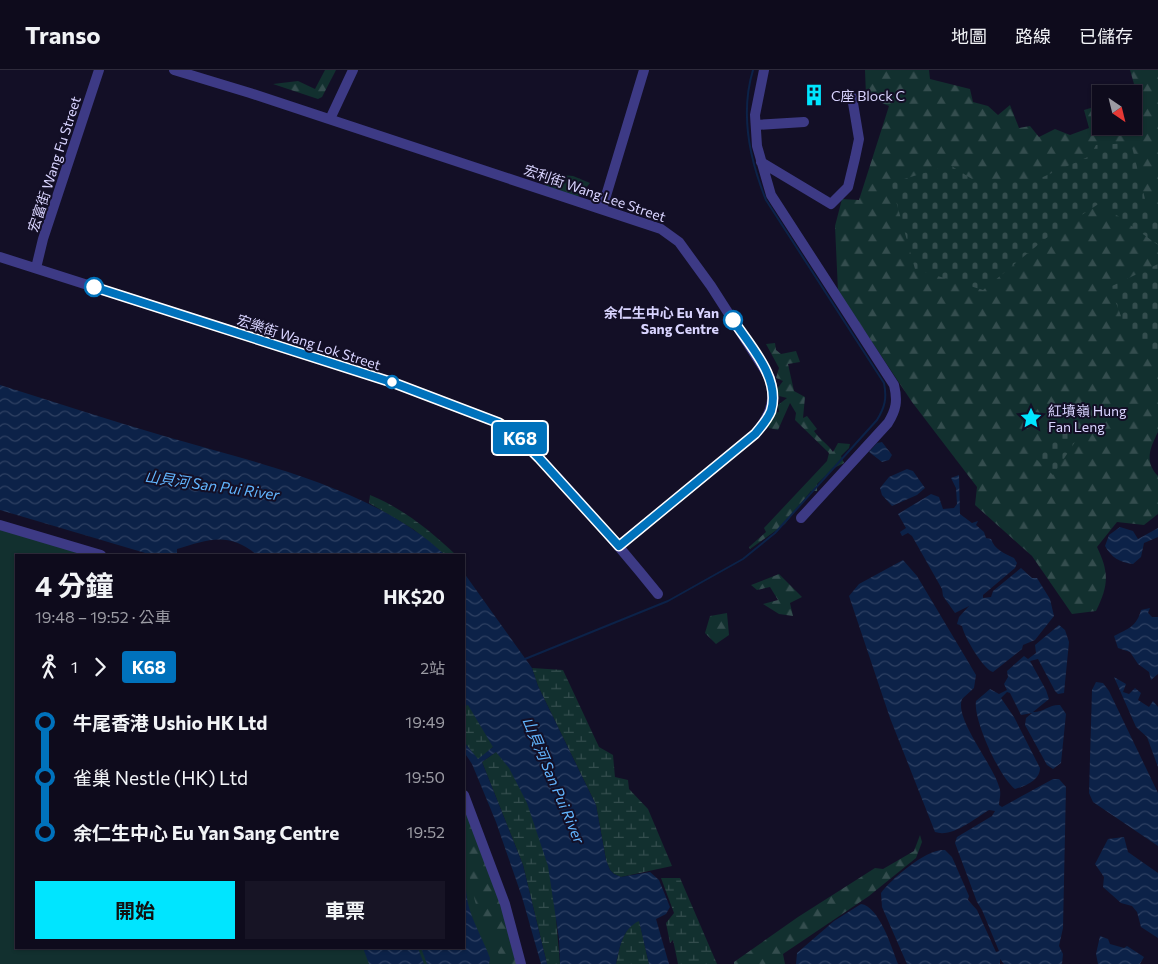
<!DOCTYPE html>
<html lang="zh-TW">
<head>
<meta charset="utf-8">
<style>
	body { margin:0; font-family:Commissioner,"Noto Sans TC",sans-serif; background:#171425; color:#f1f3f6; height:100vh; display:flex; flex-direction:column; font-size:19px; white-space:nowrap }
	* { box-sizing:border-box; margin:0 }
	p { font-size:16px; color:#9b9ba3 }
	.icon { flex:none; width:28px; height:28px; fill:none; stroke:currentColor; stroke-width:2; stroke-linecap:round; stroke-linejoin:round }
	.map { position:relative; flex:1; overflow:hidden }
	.side { position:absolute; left:15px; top:484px; width:450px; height:395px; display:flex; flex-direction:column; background:#0e0b1c; border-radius:0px; box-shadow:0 1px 4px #0004,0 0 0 1px #2e2b3b }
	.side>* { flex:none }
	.badge { padding:0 10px; border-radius:4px; font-size:18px; line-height:32px }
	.needle { width:32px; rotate:145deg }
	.controls { position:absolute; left:1092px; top:15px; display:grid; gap:10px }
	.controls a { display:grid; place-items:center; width:50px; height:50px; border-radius:0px; background:#0e0b1c; box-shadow:0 1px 4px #0004,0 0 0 1px #2e2b3b; font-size:25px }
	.map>.badge { position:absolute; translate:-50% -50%; box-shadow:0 0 0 2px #fff }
	.legs { display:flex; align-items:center; gap:8px; height:55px; padding:0 20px; font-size:16px }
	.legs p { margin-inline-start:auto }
	.summary { display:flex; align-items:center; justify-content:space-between; height:85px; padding:0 20px }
	h1 { font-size:28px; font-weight:700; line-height:38px }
	.primary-button { display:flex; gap:10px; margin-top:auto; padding:10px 20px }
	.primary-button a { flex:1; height:58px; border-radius:0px; background:#00e5ff; color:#111; font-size:20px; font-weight:700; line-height:58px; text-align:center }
	.primary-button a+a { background:#171425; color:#f1f3f6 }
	ul { padding:0 20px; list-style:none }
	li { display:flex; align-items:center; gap:18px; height:55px; font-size:19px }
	li i { display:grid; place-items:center; width:8px; height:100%; margin:0 6px; background:currentColor }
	li i::after { content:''; width:12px; height:12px; margin:-6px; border:4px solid; border-radius:50%; background:#0e0b1c }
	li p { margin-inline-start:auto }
	li:first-child i { background:linear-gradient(#0000 50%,currentColor 0) }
	li:last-child i { background:linear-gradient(currentColor 50%,#0000 0) }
	header { display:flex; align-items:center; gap:30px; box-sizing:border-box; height:70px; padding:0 25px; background:#0e0b1c; border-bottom:1px solid #2e2b3b }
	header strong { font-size:24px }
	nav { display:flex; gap:28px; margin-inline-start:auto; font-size:18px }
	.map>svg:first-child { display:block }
	.grass { fill:#12302f }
	.forest { fill:url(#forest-firs) }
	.wetland { fill:url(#wetland-marsh) }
	.cemetery { fill:url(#cemetery-stones) }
	.water { fill:url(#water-waves) }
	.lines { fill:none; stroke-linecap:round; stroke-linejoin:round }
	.stream { stroke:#0c2248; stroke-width:2 }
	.minor { stroke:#3d3a85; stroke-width:10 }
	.line-1-casing { stroke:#fff; stroke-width:11 }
	.line-1 { stroke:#0072bc; stroke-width:8 }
	.stop-1-dot { fill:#fff; stroke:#0072bc; stroke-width:2.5 }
	.labels { text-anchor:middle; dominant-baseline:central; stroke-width:4; stroke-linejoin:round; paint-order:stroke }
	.poi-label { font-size:14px; fill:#d9d4ff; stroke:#130f26; text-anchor:start }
	.street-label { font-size:14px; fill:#d9d4ff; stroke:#130f26 }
	.stop-label { font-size:14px; font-weight:bold; fill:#d9d4ff; stroke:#130f26; text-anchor:end }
	.water-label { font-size:15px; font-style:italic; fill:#62b6ff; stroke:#130f26 }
</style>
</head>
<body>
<header>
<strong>Transo</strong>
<nav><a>地圖</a><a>路線</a><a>已儲存</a></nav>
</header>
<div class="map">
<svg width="1158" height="894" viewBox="0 0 1158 894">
	<defs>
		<pattern id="forest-firs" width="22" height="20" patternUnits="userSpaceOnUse" patternTransform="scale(1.25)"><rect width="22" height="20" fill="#12302f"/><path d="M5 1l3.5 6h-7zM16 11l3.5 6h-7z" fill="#344d4e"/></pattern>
		<pattern id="wetland-marsh" width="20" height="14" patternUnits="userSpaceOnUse" patternTransform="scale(1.25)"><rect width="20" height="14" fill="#12302f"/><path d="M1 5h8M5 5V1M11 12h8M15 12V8" fill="none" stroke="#344d4e"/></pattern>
		<pattern id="cemetery-stones" width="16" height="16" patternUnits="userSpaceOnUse" patternTransform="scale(1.25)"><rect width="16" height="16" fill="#12302f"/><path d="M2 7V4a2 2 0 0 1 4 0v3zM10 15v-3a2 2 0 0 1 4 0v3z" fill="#344d4e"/></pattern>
		<pattern id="water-waves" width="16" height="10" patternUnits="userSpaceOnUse" patternTransform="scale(1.25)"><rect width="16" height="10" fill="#0c2248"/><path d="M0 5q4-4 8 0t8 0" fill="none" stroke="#2f4163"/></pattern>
	</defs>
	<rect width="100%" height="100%" fill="#130f26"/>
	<path class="grass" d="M0,455L101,485H16V878H464V738L515,894H0Z"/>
	<path class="forest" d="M325,0H336L322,27L318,29L273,14L298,11L315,19Z
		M865,0H929L930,9L970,19L973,32L988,36L998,45L1010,35L1019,58L1030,56L1039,67L1055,59L1070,65L1089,58L1084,40L1094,37L1092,30L1101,27V56H1134V24H1110L1134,14L1130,0H1158V362C1150,378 1144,392 1158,406V444L1144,455L1117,452L1097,477C1109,502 1109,515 1096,541L1072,544L1032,486L975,435L977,417L912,332L838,221L835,156L842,129L859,130L889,36L866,26Z
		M549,104L573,106L590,113L572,134L553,127L543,113Z
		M775,273L776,280L781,284L796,281L800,292L788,294L794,321L805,327L803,348L807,346L817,359L814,361C819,369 828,374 833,382L838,373L850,374L849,378L841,386L844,393L834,398L817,414V421H811L785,454L750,479L749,477L766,462L764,458L827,391L829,383L795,350L796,343L790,333L778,360L769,358L761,346L779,342L778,335L787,328L779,326L777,319L783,311L776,308L779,298L766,274Z
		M779,504L802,527L790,533L793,546L779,544L763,534L778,530L770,517L757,520L751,515Z
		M727,543L729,565L716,574L705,563L710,546Z
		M472,737L506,832L519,894H502C498,876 486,862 479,844C468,812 464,774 464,740Z
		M920,765L922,772L916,788L869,826L783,884L785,894H734V892L798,847L875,798L883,799L914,781Z"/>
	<path class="wetland" d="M370,425C402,438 431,461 456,485H445L413,459L369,433Z
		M464,573L548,757L560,894H547L523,795L482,692L496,682L493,677L478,690L464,672V636L467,635Z
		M532,598L563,600L599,677L613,685L615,707L628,710L629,719L648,739L672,796L621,807L614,804L610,800L606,790L596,735L538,616Z
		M661,808H680L717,894H678L673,870L670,873L666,853L674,843Z
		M639,850L649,894H616C620,876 622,859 639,850Z"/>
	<path class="cemetery" d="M1131,73L1147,137L1158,141V175L1100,133L1045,169L983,220L915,199L891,113L950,95L975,111H1034L1090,86L1096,75Z
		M1158,194V287L1156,289L1127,262L1110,217Z
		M1064,356L1077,369L1053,405L1035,388Z"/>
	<path class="water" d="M0,315C55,332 109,350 164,366C256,393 373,417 445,485H257C228,461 208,470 177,479V483L183,485H152L0,440Z
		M882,372L892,385L889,390L882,392L869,382L877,373Z
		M907,399L913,401L925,418L917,425L892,436L882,425L880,418L889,407Z
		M959,405L960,444L972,453L978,451L976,455L984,462L986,468L991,469C995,480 1004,483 1014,488L1017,493L1015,498L983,525V528L991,527L993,521L1021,498L1032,508H1037L1050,529L1054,546L1035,570L1023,575L1022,579L993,602C984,600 964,567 962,556L957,554L959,547L969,536L955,543L943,526L942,519L912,466L908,463L902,466L900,462L906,458L898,444L931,424L939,427L943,439L954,438L957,434L956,418L951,408Z
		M1120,457L1133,461L1138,469L1158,458V467L1144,473L1141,487L1133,494C1119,492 1112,488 1105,476L1109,465Z
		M903,490L917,506L976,605L974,618L962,629C954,650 995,696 1000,720C1001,726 999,730 999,735L1002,737L1053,709H1059L1066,717L1063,858L1059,876L1063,884L1062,894H1004L1000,889V894H907L882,837L881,823C891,809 927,778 945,780L952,787L969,826L968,830L977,840L996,882L999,881L982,840L977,832L955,773L957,767L992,746L995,741L989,740C974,749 952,768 935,762L890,648L849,526L859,514Z
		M464,503L532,598L538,616L596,735L606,790L610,800L614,804L621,807L650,802L659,810L670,837L666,844L656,849L669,894H649L639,851C622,859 620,877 616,894H560L559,869L548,796L527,733L509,698L496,682L482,692L523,795L547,894H541L522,827L496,752L472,694L464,682V672L478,689L493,677L468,635L464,636Z
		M1150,538L1148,543L1152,547H1158V604L1151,610L1149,602L1138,594L1130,582L1118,578L1114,566C1128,559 1137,556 1141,540Z
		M1059,555L1065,560L1069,572L1064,623L1058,624L1055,621L1038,589L1030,591L1046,620L1049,629L1033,642C1042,643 1050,634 1060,635L1066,644L1061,693L1053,699L1047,695L1025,655L1026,648L1032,643L1021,645L1010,623L1007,622L1001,628L1014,647L1040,698C1040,710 1026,716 1015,719C1000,708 973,650 976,631L990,619L999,624L1007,620L1004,614L1008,607L1007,601L1024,586L1028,589L1036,583L1035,575Z
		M1114,607L1126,614L1123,622L1129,624L1135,618L1141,623L1138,630L1149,637L1153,631L1158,637V697L1147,667L1136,657Z
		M1096,612L1103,613L1109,621L1158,723V776L1093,732L1089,723L1092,620Z
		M1124,767L1128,782L1158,803V868L1141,857L1137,842L1132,836L1121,833L1103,817L1104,807L1095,794L1108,769Z
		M464,812L466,814C465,841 481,863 490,888L489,894H427L421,878H464Z
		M861,834C879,836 892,878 898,894H796L797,883L834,851Z
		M1100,866L1108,869L1110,874L1124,878L1127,876L1144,887L1140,894H1098L1096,884Z
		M363,878H418L424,894H369Z"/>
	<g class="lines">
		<path class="stream" d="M525,589L668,531L743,489L775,463L877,350C885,337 887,328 884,313L766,130C749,88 740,43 753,0"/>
		<path class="minor" d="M174,0L250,23L661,159L679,172L711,216L770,308C776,331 770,346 755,364L619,476
			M764,0L755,45L757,76L771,125L894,315C898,331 896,340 888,353L801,448
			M330,49L353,0
			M756,55L804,52
			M761,92L831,134L848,117L855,88L859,69L852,27
			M602,139L644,0
			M0,187L394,313L499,353C521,365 538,387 555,405C591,444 625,483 658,524
			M36,198L43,169L99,0
			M0,455L101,485
			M464,725L505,834L521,894"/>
	</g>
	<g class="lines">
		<g class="line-1-casing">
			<path id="line-1" d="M94,217L394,313L499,353L513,362L539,388L619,476L755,364C761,357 768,349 771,341C781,308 750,276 733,250"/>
		</g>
		<use href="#line-1" class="line-1"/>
	</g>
	<defs>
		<g id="building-bare" transform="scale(1.725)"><path d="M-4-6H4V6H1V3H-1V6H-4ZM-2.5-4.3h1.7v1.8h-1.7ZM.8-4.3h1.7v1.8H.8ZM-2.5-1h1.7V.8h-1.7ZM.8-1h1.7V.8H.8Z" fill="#00e5ff" stroke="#130f26" stroke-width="2.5" paint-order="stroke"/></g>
		<g id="sight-bare" transform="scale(1.725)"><path d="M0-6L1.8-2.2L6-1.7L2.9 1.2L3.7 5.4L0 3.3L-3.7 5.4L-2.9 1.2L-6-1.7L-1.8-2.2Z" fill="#00e5ff" stroke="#130f26" stroke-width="2.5" paint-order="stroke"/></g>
	</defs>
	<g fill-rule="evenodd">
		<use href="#building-bare" x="814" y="25"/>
		<use href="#sight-bare" x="1031" y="348"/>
	</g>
	<g class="stop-1-dot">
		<circle cx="94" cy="217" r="9"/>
		<circle cx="733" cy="250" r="9"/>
		<circle cx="392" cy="312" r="6"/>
	</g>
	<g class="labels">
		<g class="poi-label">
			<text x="831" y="25">C座 Block C</text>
			<text x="1048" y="340">紅墳嶺 Hung<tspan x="1048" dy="16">Fan Leng</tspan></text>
		</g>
		<g class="street-label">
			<text transform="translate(54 94) rotate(-72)">宏富街 Wang Fu Street</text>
			<text transform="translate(595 123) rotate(19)">宏利街 Wang Lee Street</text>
			<text transform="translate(309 272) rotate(18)">宏樂街 Wang Lok Street</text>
		</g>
		<g class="stop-label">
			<text x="719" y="242">余仁生中心 Eu Yan<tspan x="719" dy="16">Sang Centre</tspan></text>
		</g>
		<g class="water-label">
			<text transform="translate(212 415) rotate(8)">山貝河 San Pui River</text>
			<text transform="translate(554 710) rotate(67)">山貝河 San Pui River</text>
		</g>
	</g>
</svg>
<div class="controls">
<a><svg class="needle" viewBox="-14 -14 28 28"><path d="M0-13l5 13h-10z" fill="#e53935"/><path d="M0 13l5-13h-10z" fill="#9b9ba3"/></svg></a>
</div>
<b class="badge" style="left:520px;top:368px;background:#0072bc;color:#fff">K68</b>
<section class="side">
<div class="summary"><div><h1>4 分鐘</h1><p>19:48 – 19:52 · 公車</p></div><b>HK$20</b></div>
<div class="legs"><svg class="icon" aria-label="walk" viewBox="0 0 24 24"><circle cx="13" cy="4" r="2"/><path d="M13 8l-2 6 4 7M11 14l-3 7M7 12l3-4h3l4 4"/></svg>1<svg class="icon" aria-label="forward" viewBox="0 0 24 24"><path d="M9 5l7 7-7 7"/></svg><b class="badge" style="background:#0072bc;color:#fff">K68</b><p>2站</p></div>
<ul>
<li><i style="color:#0072bc"></i><b>牛尾香港 Ushio HK Ltd</b><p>19:49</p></li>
<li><i style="color:#0072bc"></i><span>雀巢 Nestle (HK) Ltd</span><p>19:50</p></li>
<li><i style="color:#0072bc"></i><b>余仁生中心 Eu Yan Sang Centre</b><p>19:52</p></li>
</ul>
<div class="primary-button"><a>開始</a><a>車票</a></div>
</section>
</div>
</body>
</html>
